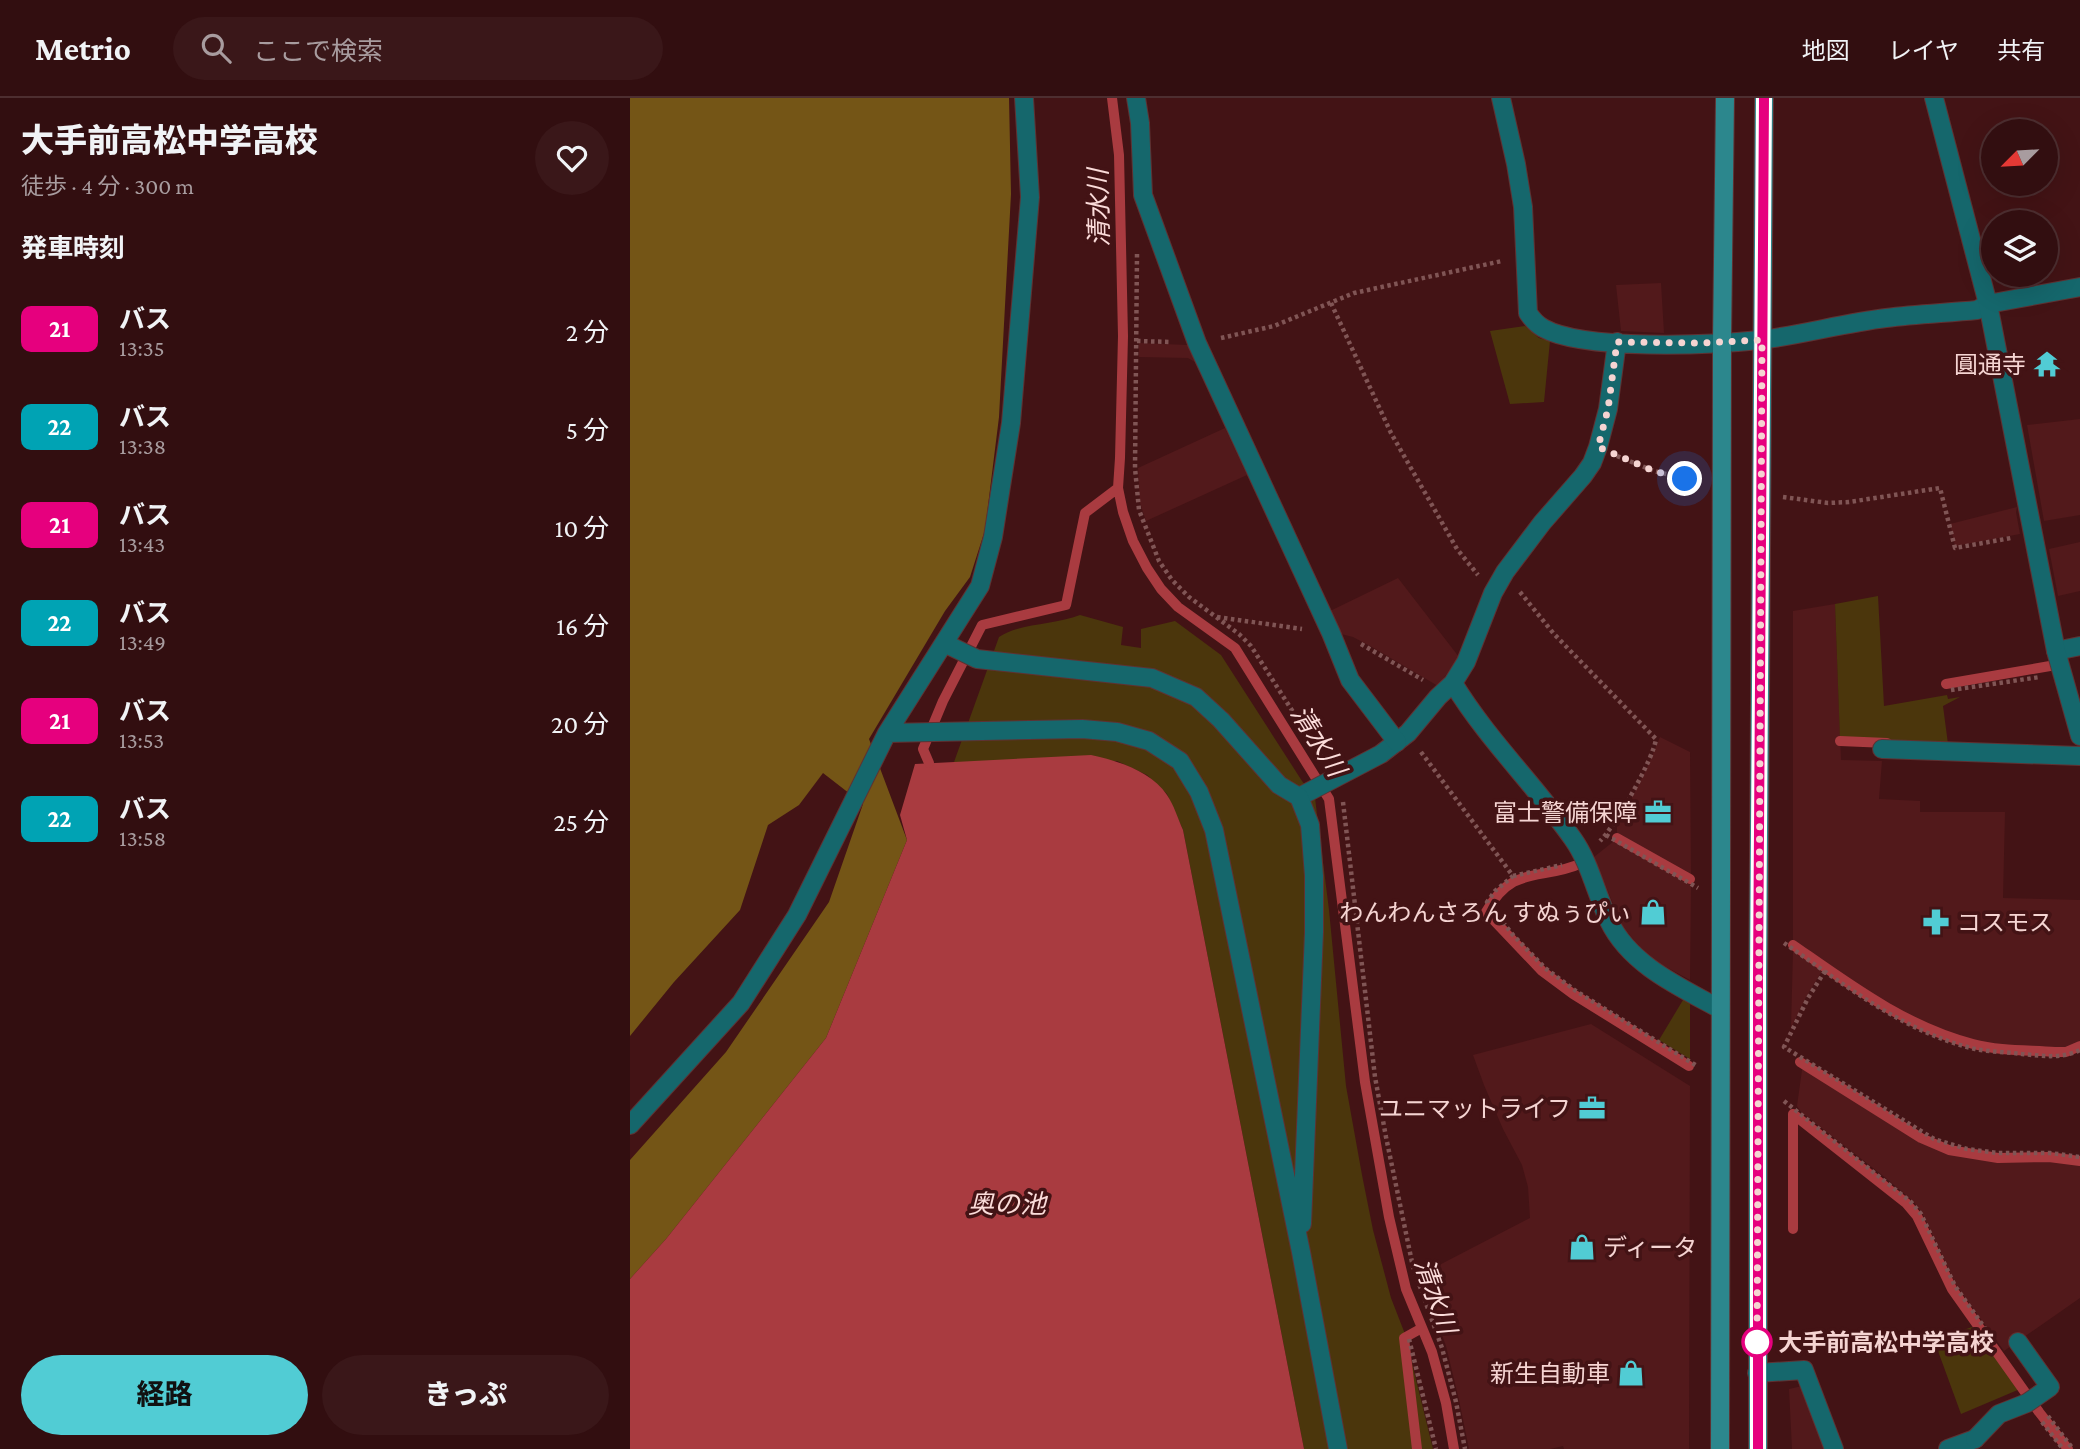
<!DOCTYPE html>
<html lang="ja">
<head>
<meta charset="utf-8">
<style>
	body { margin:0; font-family:"Crimson Pro","Noto Sans JP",serif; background:#3a1719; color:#f1f3f6; height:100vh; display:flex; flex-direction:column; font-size:26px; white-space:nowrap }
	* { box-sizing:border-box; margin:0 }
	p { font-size:23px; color:#a89c9f }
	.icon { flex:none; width:38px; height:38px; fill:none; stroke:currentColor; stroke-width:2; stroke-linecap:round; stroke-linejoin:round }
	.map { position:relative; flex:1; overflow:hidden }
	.sheet { display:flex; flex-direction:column; background:#320e10; width:630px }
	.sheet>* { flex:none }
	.badge { padding:0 14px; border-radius:10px; font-size:24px; line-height:46px }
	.needle { width:46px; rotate:246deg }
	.buttons { position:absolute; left:1351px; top:21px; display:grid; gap:14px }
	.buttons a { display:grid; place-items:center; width:77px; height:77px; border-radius:50%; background:#320e10; box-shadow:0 7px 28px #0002,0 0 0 2px #4d2e30; font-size:35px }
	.you { position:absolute; width:35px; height:35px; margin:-18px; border:5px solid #fff; border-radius:50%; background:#1a73e8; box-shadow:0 0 0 10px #1a73e833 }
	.map>.badge { position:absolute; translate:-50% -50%; box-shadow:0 0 0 4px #fff }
	h2 { padding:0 21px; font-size:26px; line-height:63px }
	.round { display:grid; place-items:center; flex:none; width:74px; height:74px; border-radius:37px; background:#3a1719 }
	.headline { display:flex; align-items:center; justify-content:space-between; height:119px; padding:0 21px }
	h1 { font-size:33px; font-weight:800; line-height:52px }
	.action { display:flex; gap:14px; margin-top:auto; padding:14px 21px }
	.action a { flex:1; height:80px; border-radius:42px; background:#51ccd4; color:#111; font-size:28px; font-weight:800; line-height:80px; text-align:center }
	.action a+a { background:#3a1719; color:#f1f3f6 }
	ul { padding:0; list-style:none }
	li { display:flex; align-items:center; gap:21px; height:98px; padding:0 21px }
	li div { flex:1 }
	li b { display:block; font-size:26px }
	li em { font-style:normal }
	li .badge { min-width:77px; font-weight:700; text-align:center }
	header { display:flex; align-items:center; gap:42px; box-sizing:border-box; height:98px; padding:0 35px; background:#320e10; border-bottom:2px solid #4d2e30 }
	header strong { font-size:33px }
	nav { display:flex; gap:38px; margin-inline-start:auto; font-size:24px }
	.search { width:490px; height:63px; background:#3a1719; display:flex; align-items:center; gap:18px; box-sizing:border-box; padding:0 24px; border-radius:38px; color:#a89c9f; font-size:26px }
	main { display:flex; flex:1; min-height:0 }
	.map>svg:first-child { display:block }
	.built { fill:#52191b }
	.green { fill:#4b360c }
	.forest { fill:#745516 }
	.water { fill:#a93b40 }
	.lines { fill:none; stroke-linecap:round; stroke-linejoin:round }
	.stream { stroke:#a93b40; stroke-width:10 }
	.lane-casing { stroke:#5f3233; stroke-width:20 }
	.street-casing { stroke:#5f3233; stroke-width:20 }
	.secondary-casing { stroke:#5f3233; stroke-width:20 }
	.path { stroke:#805555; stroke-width:4.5; stroke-dasharray:3.5 3.5; stroke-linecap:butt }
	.lane { stroke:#15676c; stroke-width:18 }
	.street { stroke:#15676c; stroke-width:18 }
	.secondary { stroke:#2c878d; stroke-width:18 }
	.line-casing { stroke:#fff; stroke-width:16 }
	.line { stroke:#e6007e; stroke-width:10 }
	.walk { stroke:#f5d4d2; stroke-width:7; stroke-dasharray:0 12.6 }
	.stop-dot { fill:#fff; stroke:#e6007e; stroke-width:3.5 }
	.labels { text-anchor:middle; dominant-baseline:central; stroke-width:7; stroke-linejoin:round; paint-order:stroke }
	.poi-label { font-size:24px; fill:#f5d4d2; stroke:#431315; text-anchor:end }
	.stop-label { font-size:24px; font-weight:bold; fill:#f5d4d2; stroke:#431315; text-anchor:start }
	.water-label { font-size:26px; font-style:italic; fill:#fbdcda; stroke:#431315 }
</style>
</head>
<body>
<header>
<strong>Metrio</strong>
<div class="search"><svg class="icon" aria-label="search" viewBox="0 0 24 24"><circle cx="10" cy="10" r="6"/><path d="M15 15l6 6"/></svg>ここで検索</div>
<nav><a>地図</a><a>レイヤ</a><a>共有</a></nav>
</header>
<main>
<section class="sheet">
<div class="headline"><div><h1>大手前高松中学高校</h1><p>徒歩 · 4 分 · 300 m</p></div><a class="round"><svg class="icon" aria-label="heart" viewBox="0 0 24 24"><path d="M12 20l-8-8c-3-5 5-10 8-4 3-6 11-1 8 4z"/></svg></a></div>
<h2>発車時刻</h2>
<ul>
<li><span class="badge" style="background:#e6007e;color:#fff">21</span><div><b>バス</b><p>13:35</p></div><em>2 分</em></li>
<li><span class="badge" style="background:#00a3b4;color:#fff">22</span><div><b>バス</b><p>13:38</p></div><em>5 分</em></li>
<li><span class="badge" style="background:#e6007e;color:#fff">21</span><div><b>バス</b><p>13:43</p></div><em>10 分</em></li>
<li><span class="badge" style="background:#00a3b4;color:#fff">22</span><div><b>バス</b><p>13:49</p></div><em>16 分</em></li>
<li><span class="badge" style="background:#e6007e;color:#fff">21</span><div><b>バス</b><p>13:53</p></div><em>20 分</em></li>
<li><span class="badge" style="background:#00a3b4;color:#fff">22</span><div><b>バス</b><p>13:58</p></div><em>25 分</em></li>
</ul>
<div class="action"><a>経路</a><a>きっぷ</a></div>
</section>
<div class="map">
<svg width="1450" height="1351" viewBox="0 0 1450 1351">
	<rect width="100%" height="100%" fill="#431315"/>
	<path class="built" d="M1031,185L1034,235L991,233L986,187Z
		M509,245L558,247L565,264L558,260L509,259Z
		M1450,321V417L1414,423L1397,327Z
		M595,330L617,377L516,423L510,405L508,370Z
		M1387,409L1386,414L1390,436L1325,448L1320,426Z
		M1450,444V493L1428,498L1419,451Z
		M768,480L829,559L808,588L742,549L723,539L711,536L700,513Z
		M1205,506L1211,662L1252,663L1249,701L1290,703V714H1375L1373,800L1450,802V946L1435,952L1423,953L1347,945L1332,941L1283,922L1244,900L1163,846V513Z
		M1030,639L1060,654L1061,781L988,739L987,734V729L1016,672Z
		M984,743L1061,787L1060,882L1025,863L1010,849L992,828L964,759Z
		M1163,853L1192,873L1176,899L1161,930Z
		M961,926L1060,988L1059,1351H934L933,1348L920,1351H839L829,1302L816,1248L790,1177L900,1120L898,1089L892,1067L873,1031L854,987L843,957Z
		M1175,969L1290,1042L1319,1055L1366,1063L1430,1062L1450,1065V1200L1374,1253L1326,1187L1292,1115L1283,1103L1252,1077L1171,1014L1167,1008L1172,972Z
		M1177,1287L1200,1351H1162L1159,1291Z"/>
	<path class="green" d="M895,228L909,240L920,243L914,304L880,306L860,233Z
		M1248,498L1254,608L1317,597L1318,601L1330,599L1313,608L1318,646L1210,642L1205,506Z
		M450,517L493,529L491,547L511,550V531L545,523L591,557L672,683L685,700L699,812L716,988L732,1077L743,1132L761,1200L775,1236L772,1239L785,1351H674L553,732L537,696L517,677L487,663L324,664L369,539C390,525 425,527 450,517Z
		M1056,897L1060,900V961L1029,942Z
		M1345,1228L1390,1291L1331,1316L1304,1242Z
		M776,1241L803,1351H789Z"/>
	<path class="forest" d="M0,0H379L381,96L369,319L355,432L340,479L315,513L239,641L277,742L196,940L36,1141L0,1181V1062L96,954L199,804L233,706L193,675L169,707L138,727L110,812L44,884L0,938Z"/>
	<path class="water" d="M461,657C488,663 521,673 537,697C544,707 548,721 553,732L674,1351H0V1181L36,1141L196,940L277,742L270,717L285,666Z"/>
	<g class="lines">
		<path class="stream" d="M482,0L489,57L493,238L490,360L488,390L493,414L503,443L517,470L531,491L548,509L605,550L699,701L735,984L759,1119L776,1191L802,1254L816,1305L824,1351
			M1316,586L1420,568
			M1210,643L1257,645
			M299,665L293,651L313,603L352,527L436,507L455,415L488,390
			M987,740L1060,781
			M952,765C910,784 884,765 856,814L912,873L943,896L1059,968
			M1163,847C1219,886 1276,929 1343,946C1369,953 1398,952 1425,954H1436L1450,948
			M1170,964L1291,1040L1319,1052L1368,1060L1419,1059L1450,1063
			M1163,1016L1276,1105L1287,1118L1322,1191L1409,1314L1438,1351
			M1163,1131V1016
			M787,1351L774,1240L792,1230"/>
		<g class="lane-casing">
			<path id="lane" d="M871,0L886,66L893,109L898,215C902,221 906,226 913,230C954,253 1081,247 1130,242C1172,237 1214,225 1256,220C1286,216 1317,215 1347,212L1358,206
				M1426,553L1450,548
				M823,585C857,641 905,687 943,741C960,765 966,796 979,823C1000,867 1050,889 1090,911
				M1252,651L1450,658
				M669,699L751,656L778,635L808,599L823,585L836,564L863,495L875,474L912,425L953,378L962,365L968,349L978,311L987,244
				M1127,1275L1174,1272L1204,1351
				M1318,1351L1345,1341"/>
		</g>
		<g class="street-casing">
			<path id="street" d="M506,0L510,25L513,97L567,245L701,535L720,582L767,644
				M1304,0L1358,206L1426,553L1450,638
				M1358,206L1450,189
				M314,545L347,561L522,580L566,599L591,622L649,687L669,699L680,727L684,778V834L672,1126
				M257,635L452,631L487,634L519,643L550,663L569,694L584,732L671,1154L708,1351
				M0,1027L111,905L167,817L257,635L350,488L363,439L381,325L400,99L394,0
				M1345,1341L1369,1316L1397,1305L1420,1289L1388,1244"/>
		</g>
		<g class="secondary-casing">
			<path id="secondary" d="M1090,1351L1092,244L1095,0
				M1128,1351V906L1134,0"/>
		</g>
		<path class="path" d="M507,156L505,370L509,412L529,463L542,482L559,499L609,536L621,548L693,661
			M701,205L761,335L827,451L848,477
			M591,240L644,228L724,195L872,163
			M507,243L541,244
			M987,358L1024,373L1069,384
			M1153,399L1198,405L1219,404L1310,390L1325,450L1381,440
			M890,494L924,536L1026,641C1023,662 986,727 970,743
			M587,519L672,531
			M731,546L793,582
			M1321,592L1410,579
			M791,654L883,778L865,793L857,804L883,837L915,870L946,893L1067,968
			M713,704L745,979L756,1039L783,1169L812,1250L826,1304L835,1351
			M976,737L1068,790
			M883,778L932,767
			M1154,845C1214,886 1273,934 1345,951C1360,954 1377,954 1392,956C1412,958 1432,961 1450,952
			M1195,873L1178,900L1154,949L1304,1041L1337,1051L1368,1055H1420L1450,1059
			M1154,1003L1281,1104L1291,1116L1325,1188L1364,1243
			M779,1241L806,1351
			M1418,1318L1443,1351
			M1412,1324L1433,1351"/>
		<use href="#lane" class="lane"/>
		<use href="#street" class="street"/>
		<use href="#secondary" class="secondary"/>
	</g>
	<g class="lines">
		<g class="line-casing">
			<path id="line" d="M1128,1351V879L1134,0"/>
		</g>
		<use href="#line" class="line"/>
		<path class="walk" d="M1055,381L1024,373L968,349L978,311L987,244L1070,245L1132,242L1127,1252V1244"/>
	</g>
	<defs>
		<g id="temple-bare" transform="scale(2.1)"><path d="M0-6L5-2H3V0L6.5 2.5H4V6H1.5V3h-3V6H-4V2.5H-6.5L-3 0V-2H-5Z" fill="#51ccd4" stroke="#431315" stroke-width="2.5" paint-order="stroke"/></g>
		<g id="office-bare" transform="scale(2.1)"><path d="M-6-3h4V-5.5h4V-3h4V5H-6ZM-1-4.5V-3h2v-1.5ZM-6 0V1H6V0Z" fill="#51ccd4" stroke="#431315" stroke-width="2.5" paint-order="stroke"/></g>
		<g id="shop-bare" transform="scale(2.1)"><path d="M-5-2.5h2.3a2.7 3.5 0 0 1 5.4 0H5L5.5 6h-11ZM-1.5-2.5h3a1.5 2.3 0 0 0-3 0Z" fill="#51ccd4" stroke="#431315" stroke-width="2.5" paint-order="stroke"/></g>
		<g id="pharmacy-bare" transform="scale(2.1)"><path d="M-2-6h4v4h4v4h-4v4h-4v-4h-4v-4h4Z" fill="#51ccd4" stroke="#431315" stroke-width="2.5" paint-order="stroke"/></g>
	</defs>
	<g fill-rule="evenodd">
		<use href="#temple-bare" x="1417" y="266"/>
		<use href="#office-bare" x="1028" y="714"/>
		<use href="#shop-bare" x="1023" y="814"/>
		<use href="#pharmacy-bare" x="1306" y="824"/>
		<use href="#office-bare" x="962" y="1010"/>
		<use href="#shop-bare" x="952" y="1149"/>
		<use href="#shop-bare" x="1001" y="1275"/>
	</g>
	<circle class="stop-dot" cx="1127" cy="1244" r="14"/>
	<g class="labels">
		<g class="poi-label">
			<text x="1396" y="266">圓通寺</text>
			<text x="1007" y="714">富士警備保障</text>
			<text x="1002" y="814">わんわんさろん すぬぅぴぃ</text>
			<text x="1327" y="824" text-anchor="start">コスモス</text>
			<text x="941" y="1010">ユニマットライフ</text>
			<text x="973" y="1149" text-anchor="start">ディータ</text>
			<text x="980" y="1275">新生自動車</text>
		</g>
		<g class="stop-label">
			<text x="1148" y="1244">大手前高松中学高校</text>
		</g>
		<g class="water-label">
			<text transform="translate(469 110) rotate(-91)">清水川</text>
			<text transform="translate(688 643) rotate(58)">清水川</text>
			<text x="377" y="1106">奥の池</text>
			<text transform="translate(805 1198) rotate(71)">清水川</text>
		</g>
	</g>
</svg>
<div class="buttons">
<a><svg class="needle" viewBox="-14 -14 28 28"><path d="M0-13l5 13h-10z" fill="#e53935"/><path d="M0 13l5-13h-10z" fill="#a89c9f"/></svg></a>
<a><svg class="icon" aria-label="layers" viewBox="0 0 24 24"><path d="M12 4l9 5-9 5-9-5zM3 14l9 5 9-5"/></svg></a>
</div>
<div class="you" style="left:1055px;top:381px"></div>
</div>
</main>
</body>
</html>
